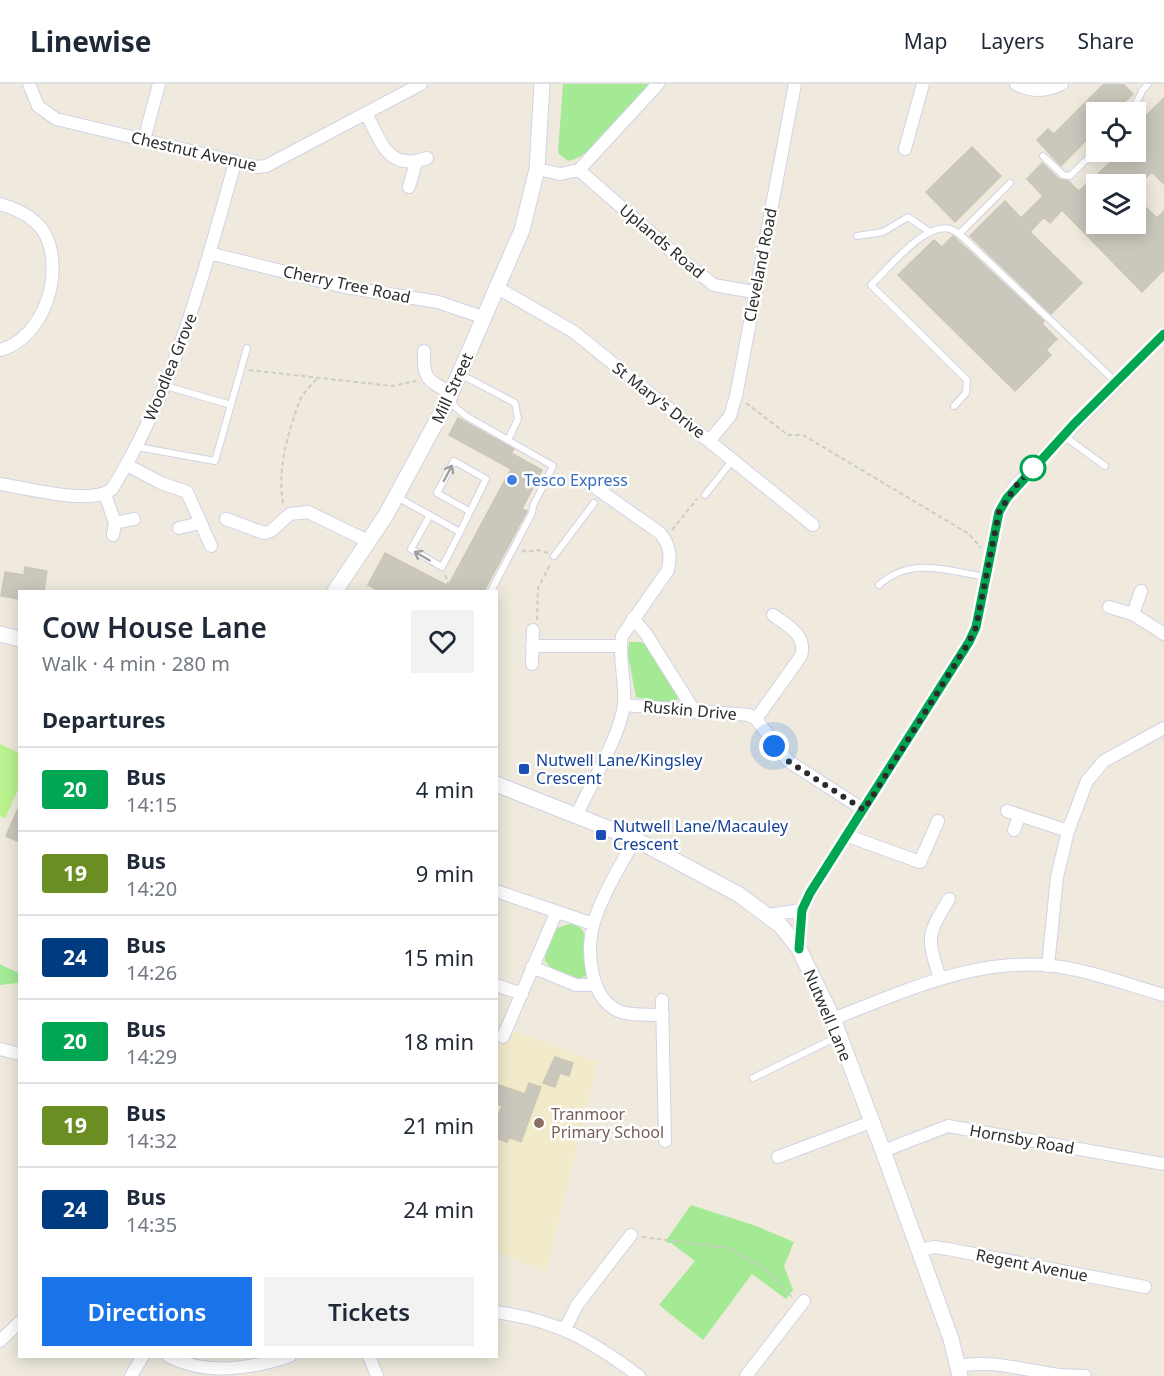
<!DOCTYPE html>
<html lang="en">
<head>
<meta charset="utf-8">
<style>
	body { margin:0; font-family:"Noto Sans",sans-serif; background:#f2f2f3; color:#1f2937; height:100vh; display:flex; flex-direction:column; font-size:22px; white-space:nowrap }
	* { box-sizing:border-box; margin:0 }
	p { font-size:20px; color:#747a83 }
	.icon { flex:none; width:33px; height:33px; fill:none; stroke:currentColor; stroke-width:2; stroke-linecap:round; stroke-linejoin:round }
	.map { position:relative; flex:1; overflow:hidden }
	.side { position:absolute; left:18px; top:506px; width:480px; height:768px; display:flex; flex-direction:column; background:#fff; border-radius:0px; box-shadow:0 3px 15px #0003 }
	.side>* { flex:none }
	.badge { padding:0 12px; border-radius:4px; font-size:21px; line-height:39px }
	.tools { position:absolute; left:1086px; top:18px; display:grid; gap:12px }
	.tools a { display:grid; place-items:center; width:60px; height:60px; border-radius:0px; background:#fff; box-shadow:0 3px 15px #0003; font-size:30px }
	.you { position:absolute; width:30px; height:30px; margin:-15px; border:4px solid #fff; border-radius:50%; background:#1a73e8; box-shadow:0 0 0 9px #1a73e833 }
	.map>.badge { position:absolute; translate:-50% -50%; box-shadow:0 0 0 3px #fff }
	h2 { padding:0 24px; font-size:22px; line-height:54px }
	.round { display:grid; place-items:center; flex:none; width:63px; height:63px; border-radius:0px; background:#f2f2f3 }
	.head { display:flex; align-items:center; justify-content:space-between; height:102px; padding:0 24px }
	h1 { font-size:28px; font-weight:600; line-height:45px }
	.cta { display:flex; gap:12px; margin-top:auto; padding:12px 24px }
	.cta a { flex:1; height:69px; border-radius:0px; background:#1a73e8; color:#fff; font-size:24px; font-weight:600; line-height:69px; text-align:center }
	.cta a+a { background:#f2f2f3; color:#1f2937 }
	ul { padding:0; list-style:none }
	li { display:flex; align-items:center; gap:18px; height:84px; padding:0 24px; border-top:2px solid #e0e1e3 }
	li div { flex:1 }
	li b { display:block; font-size:22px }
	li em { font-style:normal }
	li .badge { min-width:66px; font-weight:700; text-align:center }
	header { display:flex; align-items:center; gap:36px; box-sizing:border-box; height:84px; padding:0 30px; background:#fff; border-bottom:2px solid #e0e1e3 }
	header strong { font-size:28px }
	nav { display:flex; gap:33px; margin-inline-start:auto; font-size:21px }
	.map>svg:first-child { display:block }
	.education { fill:#f2ebcb }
	.green { fill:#a4ea94 }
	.pitch { fill:#b9f38f }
	.building { fill:#cac7bc; stroke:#cbc6b6; stroke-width:1.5 }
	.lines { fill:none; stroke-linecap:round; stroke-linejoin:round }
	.service-casing { stroke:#d2d2e6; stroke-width:8 }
	.minor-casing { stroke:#d2d2e6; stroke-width:14 }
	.tertiary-casing { stroke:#d2d2e6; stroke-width:17 }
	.path { stroke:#ccc; stroke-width:2; stroke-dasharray:4.5 3; stroke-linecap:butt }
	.service { stroke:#fff; stroke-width:6 }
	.minor { stroke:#fff; stroke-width:12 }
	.tertiary { stroke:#fff; stroke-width:15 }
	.oneway { stroke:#a0a0a0 }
	.line-casing { stroke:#fff; stroke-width:14 }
	.line { stroke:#00a651; stroke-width:9 }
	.walk { stroke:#2c2c2c; stroke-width:6; stroke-dasharray:0 10.8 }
	.stop-dot { fill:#fff; stroke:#00a651; stroke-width:3 }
	.shop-dot { fill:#3f7fe0; stroke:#fff; stroke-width:2 }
	.transit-dot { fill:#1a4fb4; stroke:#fff; stroke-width:2 }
	.education-dot { fill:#8d6e63; stroke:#fff; stroke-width:2 }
	.labels { text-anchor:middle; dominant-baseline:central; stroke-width:5; stroke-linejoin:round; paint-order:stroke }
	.street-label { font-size:16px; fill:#2c2c2c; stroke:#fff }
	.shop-label { font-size:16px; fill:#366cbe; stroke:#fff; text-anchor:start }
	.transit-label { font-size:16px; fill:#164399; stroke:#fff; text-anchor:start }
	.education-label { font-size:16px; fill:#785e54; stroke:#fff; text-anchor:start }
</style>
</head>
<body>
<header>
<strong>Linewise</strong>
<nav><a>Map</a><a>Layers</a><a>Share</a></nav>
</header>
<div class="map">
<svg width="1164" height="1292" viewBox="0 0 1164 1292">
	<rect width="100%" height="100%" fill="#efeadd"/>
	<path class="education" d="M496,941L598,978L546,1188L497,1168Z"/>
	<path class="green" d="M563,0H649C632,20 593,74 568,77L558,69Z
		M629,558H641L646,561L680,613L671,622L636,613L628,572Z
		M573,839C592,847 589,874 587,892L577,895L553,886L545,877V871L557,844Z
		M0,880L18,889V899L0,901Z
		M691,1121L756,1142L794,1158L784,1182L793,1206L786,1215L752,1190L703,1256L659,1221L695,1177L671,1159L665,1158Z"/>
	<path class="pitch" d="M0,660L19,669V703L5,735L0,732Z"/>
	<path class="building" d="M1104,0H1123L1133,10L1114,28H1096V46L1061,82L1037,56L1048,45L1054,50Z
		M1164,14V100L1152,88L1139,100H1096V140H1136V114L1157,134L1164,127V186L1142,208L1062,126L1050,139L1044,133L1030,148L1082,199L1051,230L970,152L1005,117L1021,134L1043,112L1027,95L1042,79L1059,95L1068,97L1079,107L1122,68H1136V53L1147,41L1142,36Z
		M972,63L1001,92L955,138L926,108Z
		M953,152L1044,237L1042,240L1057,255L1046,266L1051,271L1015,307L898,191L934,156L942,163Z
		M458,334L514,365L511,369L542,386L522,425L527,427L484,507H379L368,501L385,469L448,502L511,385L449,351Z
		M25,483L47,487L44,507H20V515L1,512L5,488L24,491Z
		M20,720V758L6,752Z
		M555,973L573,979L569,992L560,989L555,1003L543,999Z
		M529,999L541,1003L521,1058L509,1053L507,1058L496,1054V1038L502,1022L496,1019V1000L525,1010Z"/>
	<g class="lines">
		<g class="service-casing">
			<path id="service" d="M1132,28L1142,7L1148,0
				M1043,72L1063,91L1070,92L1096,66
				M959,150L1010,99
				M857,152L883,148L908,133L928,147
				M460,290L515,319L518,335L508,356
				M166,302L231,321
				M452,315L455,323L466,332L553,382L533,422L532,429L491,507
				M954,322L966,309L967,296L871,201C889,184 925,138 950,145C958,147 966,156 972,162L1116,298
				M1064,352L1105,382
				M137,363L215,377L247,264
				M705,411L732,377
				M397,413L460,448L486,395L454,377L437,409L469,427
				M430,431L411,465L442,483L460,448
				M554,472L594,419
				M879,501C911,472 947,487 986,493
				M753,994L839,952"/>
		</g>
		<g class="minor-casing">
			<path id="minor" d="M29,0L38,22L56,35L257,83L266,82L421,0
				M1016,0C1031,8 1046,8 1062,0
				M366,29C381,58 388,88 427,74
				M144,56L159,0
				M905,65L923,0
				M537,85L560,90L579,86L658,0
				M579,86L682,176L714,201L754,208
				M409,103L416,78
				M0,120C17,125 36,134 45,150C65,189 44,254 0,266
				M209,169L345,203L438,218L485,234
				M498,204L574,248L813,441
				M424,267C423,295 427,296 451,309
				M710,356L730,332L736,312L795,0
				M127,381L161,399L187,408L211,462
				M0,400C27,404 91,422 112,405C175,304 203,192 235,79
				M105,410L115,439L113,451
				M226,435L264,449L271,447L290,430L308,428L370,458
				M115,439L134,435
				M179,444L200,439
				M1109,523L1133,530L1164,550
				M1133,530L1141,507
				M633,534L646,550L695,628
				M532,562H620
				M532,580L533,546
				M624,621L749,631L756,635L788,677L864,726
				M756,635L801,572C807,551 788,542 773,531
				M1007,727L1068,747
				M577,730C590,702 621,650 624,620C626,597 618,574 622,552L668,486C671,472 670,461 660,449L589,399
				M1014,746L1020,731
				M848,752L920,778L938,737
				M635,755C621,781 603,809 594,838C586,866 589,916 621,928C633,932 650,930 663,931
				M496,807L593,840
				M768,831L802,826
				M799,865L802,826L810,809L969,558L976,543L999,428L1015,402L1164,250
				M1048,882L1057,793L1068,747L1087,697L1104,677L1164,644
				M532,883L576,901H596
				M940,895C927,853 926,853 949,815
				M496,901L522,910
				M662,916L665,1057
				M833,935C907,906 985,869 1067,884C1100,890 1132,902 1164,911
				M503,953L556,829
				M0,965L20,970
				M883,1067L948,1042L1164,1080
				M778,1073L871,1038
				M919,1166L934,1163L948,1165L1145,1203
				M496,1228C559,1237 590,1256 639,1292
				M565,1245L577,1221L631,1151
				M0,1257L20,1238
				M168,1272C207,1292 250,1285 290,1272
				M369,1272L377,1292
				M958,1282C990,1276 1015,1284 1047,1289C1059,1292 1072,1291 1085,1292
				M131,1292L143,1272
				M746,1292L804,1217"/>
		</g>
		<g class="tertiary-casing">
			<path id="tertiary" d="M335,507L386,431L448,316L522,146L537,85L542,0
				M0,550L20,555
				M496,700L635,755L738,810L781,842L799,865L833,935L883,1067L951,1255L960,1292"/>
		</g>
		<path class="path" d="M249,286L392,302L416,297
			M746,319L788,351H803L969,450L981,464
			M283,419C277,387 288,347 300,316C304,308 312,300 318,294
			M672,446L697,415
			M522,466L526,468L538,466L548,469
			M445,491L448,498L446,507
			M537,536L538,504L551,479
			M642,1153L729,1164L763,1184L792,1213"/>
		<use href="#service" class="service"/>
		<use href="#minor" class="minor"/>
		<use href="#tertiary" class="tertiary"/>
	</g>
	<defs><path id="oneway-shaft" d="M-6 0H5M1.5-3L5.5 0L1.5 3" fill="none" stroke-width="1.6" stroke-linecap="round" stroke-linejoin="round" transform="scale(1.5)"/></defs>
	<g class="oneway">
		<use href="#oneway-shaft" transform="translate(448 389) rotate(-62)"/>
		<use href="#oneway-shaft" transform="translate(422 472) rotate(-150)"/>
	</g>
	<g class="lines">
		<g class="line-casing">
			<path id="line" d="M799,865L802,826L810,809L969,558L976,543L999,428L1007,414L1074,340L1164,250"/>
		</g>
		<use href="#line" class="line"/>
		<path class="walk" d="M774,662L788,677L864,726L969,558L976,543L999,428L1016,402L1033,384"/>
	</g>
	<circle class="stop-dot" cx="1033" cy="384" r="12"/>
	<circle class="shop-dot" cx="512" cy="396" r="6"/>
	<g class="transit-dot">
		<rect x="518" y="679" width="12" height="12" rx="3"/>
		<rect x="595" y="745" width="12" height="12" rx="3"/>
	</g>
	<circle class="education-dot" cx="539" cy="1039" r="6"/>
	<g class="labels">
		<g class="street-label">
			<text transform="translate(194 67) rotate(13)">Chestnut Avenue</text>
			<text transform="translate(662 157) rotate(40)">Uplands Road</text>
			<text transform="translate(760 181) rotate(-79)">Cleveland Road</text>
			<text transform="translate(347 200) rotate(12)">Cherry Tree Road</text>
			<text transform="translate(170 283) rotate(-68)">Woodlea Grove</text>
			<text transform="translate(452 304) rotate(-65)">Mill Street</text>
			<text transform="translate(659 316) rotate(38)">St Mary's Drive</text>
			<text transform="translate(690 626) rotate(5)">Ruskin Drive</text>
			<text transform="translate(828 931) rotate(67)">Nutwell Lane</text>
			<text transform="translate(1022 1055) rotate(10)">Hornsby Road</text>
			<text transform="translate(1032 1181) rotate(11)">Regent Avenue</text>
		</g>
		<g class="shop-label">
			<text x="524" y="396">Tesco Express</text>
		</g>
		<g class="transit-label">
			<text x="536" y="676">Nutwell Lane/Kingsley<tspan x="536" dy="18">Crescent</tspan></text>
			<text x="613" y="742">Nutwell Lane/Macauley<tspan x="613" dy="18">Crescent</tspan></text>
		</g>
		<g class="education-label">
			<text x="551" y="1030">Tranmoor<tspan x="551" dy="18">Primary School</tspan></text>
		</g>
	</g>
</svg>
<div class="tools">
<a><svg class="icon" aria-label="locate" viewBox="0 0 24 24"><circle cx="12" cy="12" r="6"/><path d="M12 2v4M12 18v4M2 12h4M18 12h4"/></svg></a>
<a><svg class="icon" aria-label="layers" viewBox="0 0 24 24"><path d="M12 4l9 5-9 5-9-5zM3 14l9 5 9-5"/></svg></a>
</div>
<div class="you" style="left:774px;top:662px"></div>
<section class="side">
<div class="head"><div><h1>Cow House Lane</h1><p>Walk · 4 min · 280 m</p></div><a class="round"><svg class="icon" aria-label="heart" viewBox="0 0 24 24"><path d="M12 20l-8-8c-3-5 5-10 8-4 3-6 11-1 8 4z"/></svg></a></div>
<h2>Departures</h2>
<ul>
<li><span class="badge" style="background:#00a651;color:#fff">20</span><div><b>Bus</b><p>14:15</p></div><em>4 min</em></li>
<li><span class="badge" style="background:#6b8e23;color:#fff">19</span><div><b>Bus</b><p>14:20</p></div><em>9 min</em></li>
<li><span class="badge" style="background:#003b80;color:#fff">24</span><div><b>Bus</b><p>14:26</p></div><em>15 min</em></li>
<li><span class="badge" style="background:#00a651;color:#fff">20</span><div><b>Bus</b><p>14:29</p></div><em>18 min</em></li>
<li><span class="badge" style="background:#6b8e23;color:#fff">19</span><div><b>Bus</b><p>14:32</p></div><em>21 min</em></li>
<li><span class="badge" style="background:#003b80;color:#fff">24</span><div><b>Bus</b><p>14:35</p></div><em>24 min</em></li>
</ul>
<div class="cta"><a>Directions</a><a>Tickets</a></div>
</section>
</div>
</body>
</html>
